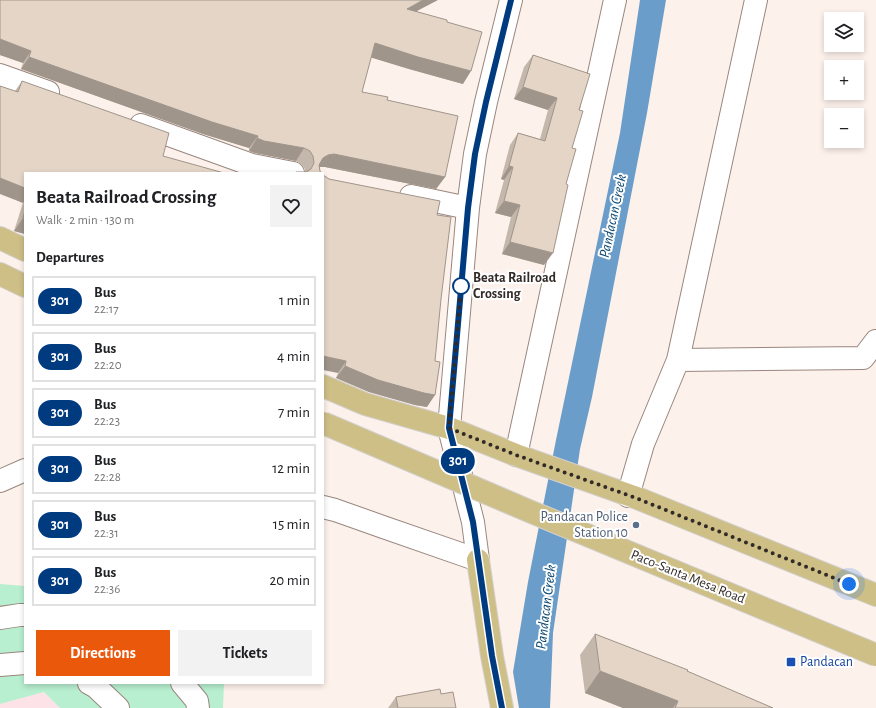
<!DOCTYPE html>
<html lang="en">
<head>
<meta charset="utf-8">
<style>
	body { margin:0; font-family:"Alegreya Sans",sans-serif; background:#f2f2f2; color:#202124; height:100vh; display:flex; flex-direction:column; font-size:15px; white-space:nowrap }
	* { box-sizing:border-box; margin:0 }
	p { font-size:13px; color:#757577 }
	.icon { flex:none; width:22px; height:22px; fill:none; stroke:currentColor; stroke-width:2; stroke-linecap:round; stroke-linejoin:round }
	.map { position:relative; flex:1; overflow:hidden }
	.sheet { position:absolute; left:24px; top:172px; width:300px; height:512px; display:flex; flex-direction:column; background:#fff; border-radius:0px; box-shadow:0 2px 6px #0003 }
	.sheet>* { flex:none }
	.badge { padding:0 8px; border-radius:13px; font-size:14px; line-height:26px }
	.fabs { position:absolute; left:824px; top:12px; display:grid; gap:8px }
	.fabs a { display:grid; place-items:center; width:40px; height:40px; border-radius:0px; background:#fff; box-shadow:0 2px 6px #0003; font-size:20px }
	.you { position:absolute; width:20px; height:20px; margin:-10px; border:3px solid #fff; border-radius:50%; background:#1a73e8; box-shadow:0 0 0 6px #1a73e833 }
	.map>.badge { position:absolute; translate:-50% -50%; box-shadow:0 0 0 2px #fff }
	h2 { padding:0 12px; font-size:15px; line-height:36px }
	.round { display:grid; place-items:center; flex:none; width:42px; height:42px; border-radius:0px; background:#f2f2f2 }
	.headline { display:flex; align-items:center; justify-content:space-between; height:68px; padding:0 12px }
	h1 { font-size:19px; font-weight:700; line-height:30px }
	.action { display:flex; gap:8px; margin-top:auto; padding:8px 12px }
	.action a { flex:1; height:46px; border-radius:0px; background:#ea580c; color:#fff; font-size:16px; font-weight:700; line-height:46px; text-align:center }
	.action a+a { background:#f2f2f2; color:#202124 }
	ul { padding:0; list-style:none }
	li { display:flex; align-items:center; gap:12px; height:50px; margin:0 8px 6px; padding:0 4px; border:2px solid #e0e0e0; border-radius:0px }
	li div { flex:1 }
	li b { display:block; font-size:15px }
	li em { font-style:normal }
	li .badge { min-width:44px; font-weight:700; text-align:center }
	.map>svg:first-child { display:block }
	.industrial { fill:#fde2e7 }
	.green { fill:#b8efd0 }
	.water { fill:#6a9dc9 }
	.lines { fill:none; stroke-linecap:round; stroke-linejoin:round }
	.minor-casing { stroke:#99877e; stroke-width:24 }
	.major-casing { stroke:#d2d0cf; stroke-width:24 }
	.minor { stroke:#fff; stroke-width:22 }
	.major { stroke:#cebf87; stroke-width:22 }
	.major-bridge-casing { stroke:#d2d0cf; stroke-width:24; stroke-linecap:butt }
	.major-bridge { stroke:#cebf87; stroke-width:22 }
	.wall { fill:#c4b7ab }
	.shaded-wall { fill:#a0958b }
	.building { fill:#e4d5c7; stroke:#a0958b }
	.line-casing { stroke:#fff; stroke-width:9 }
	.line { stroke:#003b80; stroke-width:6 }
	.walk { stroke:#312a26; stroke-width:4; stroke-dasharray:0 7.2 }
	.stop-dot { fill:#fff; stroke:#003b80; stroke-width:2 }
	.service-dot { fill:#5c6f8a; stroke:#fff; stroke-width:1.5 }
	.transit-dot { fill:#1a4fb4; stroke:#fff; stroke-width:1.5 }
	.labels { text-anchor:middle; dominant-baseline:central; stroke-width:4; stroke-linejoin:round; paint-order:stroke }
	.stop-label { font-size:14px; font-weight:bold; fill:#312a26; stroke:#fff; text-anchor:start }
	.service-label { font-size:14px; fill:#4e5e75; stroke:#fff; text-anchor:end }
	.street-label { font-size:14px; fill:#312a26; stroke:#fff }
	.transit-label { font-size:14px; fill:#164399; stroke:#fff; text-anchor:start }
	.water-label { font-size:15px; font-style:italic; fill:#0b4872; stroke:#fff }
</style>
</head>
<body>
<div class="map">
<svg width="876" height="708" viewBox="0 0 876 708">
	<rect width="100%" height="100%" fill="#fdf1eb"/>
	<path class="industrial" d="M44,692L60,708H0V704Z"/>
	<path class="green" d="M0,584L25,586V683H224L223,708H60L44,692L0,704Z"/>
	<path class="water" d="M640,0H666L647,113L592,397L580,449L553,633L550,708H519L513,672L528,582L556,440L620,133Z"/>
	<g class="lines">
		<g class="minor-casing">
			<path id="minor" d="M0,75L48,92
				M141,125L252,165L293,173
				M411,196L468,208
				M678,360L863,358L876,341
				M516,455L615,0
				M0,481L25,470
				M628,496L643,444L678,360L756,0
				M323,507L335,510L383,527L478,560L473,522L449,428L468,208L475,154L486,102L511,0
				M0,618L20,615H25
				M0,665L25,663
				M89,683L96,687L118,708
				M182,683L197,701L198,708"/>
		</g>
		<g class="major-casing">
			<path id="major" d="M0,238L25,250
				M0,274L25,286
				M323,386L365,404L449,428L516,455L637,498L876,595
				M478,560L492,656L502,708"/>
		</g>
		<use href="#minor" class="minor"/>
		<use href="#major" class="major"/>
		<g class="major-bridge-casing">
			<path id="major-bridge" d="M323,423L529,511L876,655"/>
		</g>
		<use href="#major-bridge" class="major-bridge"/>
	</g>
	<path class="wall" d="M0,0L416,11L447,22L463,84L409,69L371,57L362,92L387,100L445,177L436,189L325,167H320V171L321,173H296V172H305V169L301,164L296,161L255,153L249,151V148L203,134L21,69L23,63L0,55Z
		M533,55L579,110L572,148L544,265L502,254L511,217L495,213L504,180L501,179L510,145L518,133L540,139L548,110L514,99L524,67Z
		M22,81L163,156L25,173V234L14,231L23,203L15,91Z
		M329,179L437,215L427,407L415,405L369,392L336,378L338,373Z
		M595,634L687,671L773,708H623L585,693L580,655Z
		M441,694L456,708H388L396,697Z"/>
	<path class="shaded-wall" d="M423,0H438L398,21L407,9Z
		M0,39L31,51L23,63L0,55Z
		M375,43L471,71L463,84L409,69L366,56Z
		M29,57L258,136L249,148L203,134L21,69Z
		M523,87L557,98L548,110L514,99Z
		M257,138L304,148L296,161L255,153L249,151Z
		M334,154L445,177L436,189L325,167H319L314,170L323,158L328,155Z
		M509,166L513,167L504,180L501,179Z
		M0,178L25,188V200L23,203L0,194Z
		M504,201L520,205L511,217L495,213Z
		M23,218L25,219V234L14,231Z
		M510,242L553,253L544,265L502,254Z
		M323,356L346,361L338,373L323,370Z
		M345,366L435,395L427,407L415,405L369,392L336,378Z
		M600,671L678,701L673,708H623L585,693Z"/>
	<path class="building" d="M0,0H423L407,9L447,20V22L482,32L471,71L418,57L375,43L362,92L388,97L387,100L458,116L445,177L334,154L328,155L323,158L319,165L320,171L321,173H296V172H306L311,169L314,163L313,156L310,151L304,148L264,141L257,138L258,136L212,122L29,57L31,51L0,39Z
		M533,55L590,74L579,110L583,111L572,148L576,149L566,184L568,185L553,253L510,242L520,205L504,201L513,167L509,166L518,133L545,141L557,98L523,87Z
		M22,81L169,133L163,156L224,173H25V188L0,178V86L18,92Z
		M323,175L329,179L440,201L437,215L451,217L441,299L435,361L440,362L435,395L424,393L378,380L345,366L346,361L323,356Z
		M25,211V219L23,218Z
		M595,634L688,670L687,671L773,708H675L678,701L600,671Z
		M440,689L441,694L453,692L456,708H398L396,697Z"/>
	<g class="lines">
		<g class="line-casing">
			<path id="line" d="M502,708L492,656L473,522L449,428L468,208L475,154L486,102L511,0"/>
		</g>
		<use href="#line" class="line"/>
		<path class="walk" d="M461,286L449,428L516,455L636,498L849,584"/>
	</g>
	<circle class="stop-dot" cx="461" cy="286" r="8"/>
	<circle class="service-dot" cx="636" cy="525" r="4"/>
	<rect class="transit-dot" x="786" y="657" width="10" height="10" rx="2"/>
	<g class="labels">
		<g class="stop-label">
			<text x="473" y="278">Beata Railroad<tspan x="473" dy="16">Crossing</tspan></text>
		</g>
		<g class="service-label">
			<text x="628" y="517">Pandacan Police<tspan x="628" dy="16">Station 10</tspan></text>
		</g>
		<g class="street-label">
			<text transform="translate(688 577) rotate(22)">Paco-Santa Mesa Road</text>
		</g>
		<g class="transit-label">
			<text x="800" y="662">Pandacan</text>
		</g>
		<g class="water-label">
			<text transform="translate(613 216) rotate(-78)">Pandacan Creek</text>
			<text transform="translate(546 607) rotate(-83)">Pandacan Creek</text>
		</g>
	</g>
</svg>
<div class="fabs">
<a><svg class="icon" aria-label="layers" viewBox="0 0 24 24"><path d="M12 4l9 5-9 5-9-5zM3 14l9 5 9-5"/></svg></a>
<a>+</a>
<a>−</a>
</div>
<div class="you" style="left:849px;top:584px"></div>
<b class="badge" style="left:458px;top:461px;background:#003b80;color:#fff">301</b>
<section class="sheet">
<div class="headline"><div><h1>Beata Railroad Crossing</h1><p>Walk · 2 min · 130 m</p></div><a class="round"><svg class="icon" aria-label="heart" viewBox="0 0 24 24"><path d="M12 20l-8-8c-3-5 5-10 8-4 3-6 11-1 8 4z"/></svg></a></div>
<h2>Departures</h2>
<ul>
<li><span class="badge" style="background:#003b80;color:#fff">301</span><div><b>Bus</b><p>22:17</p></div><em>1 min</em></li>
<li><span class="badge" style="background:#003b80;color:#fff">301</span><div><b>Bus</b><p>22:20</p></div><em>4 min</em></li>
<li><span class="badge" style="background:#003b80;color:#fff">301</span><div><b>Bus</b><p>22:23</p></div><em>7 min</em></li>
<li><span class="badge" style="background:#003b80;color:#fff">301</span><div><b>Bus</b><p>22:28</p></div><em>12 min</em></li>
<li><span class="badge" style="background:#003b80;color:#fff">301</span><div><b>Bus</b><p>22:31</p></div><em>15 min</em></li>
<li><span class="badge" style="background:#003b80;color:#fff">301</span><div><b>Bus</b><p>22:36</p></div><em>20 min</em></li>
</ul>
<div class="action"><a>Directions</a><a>Tickets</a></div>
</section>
</div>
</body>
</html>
